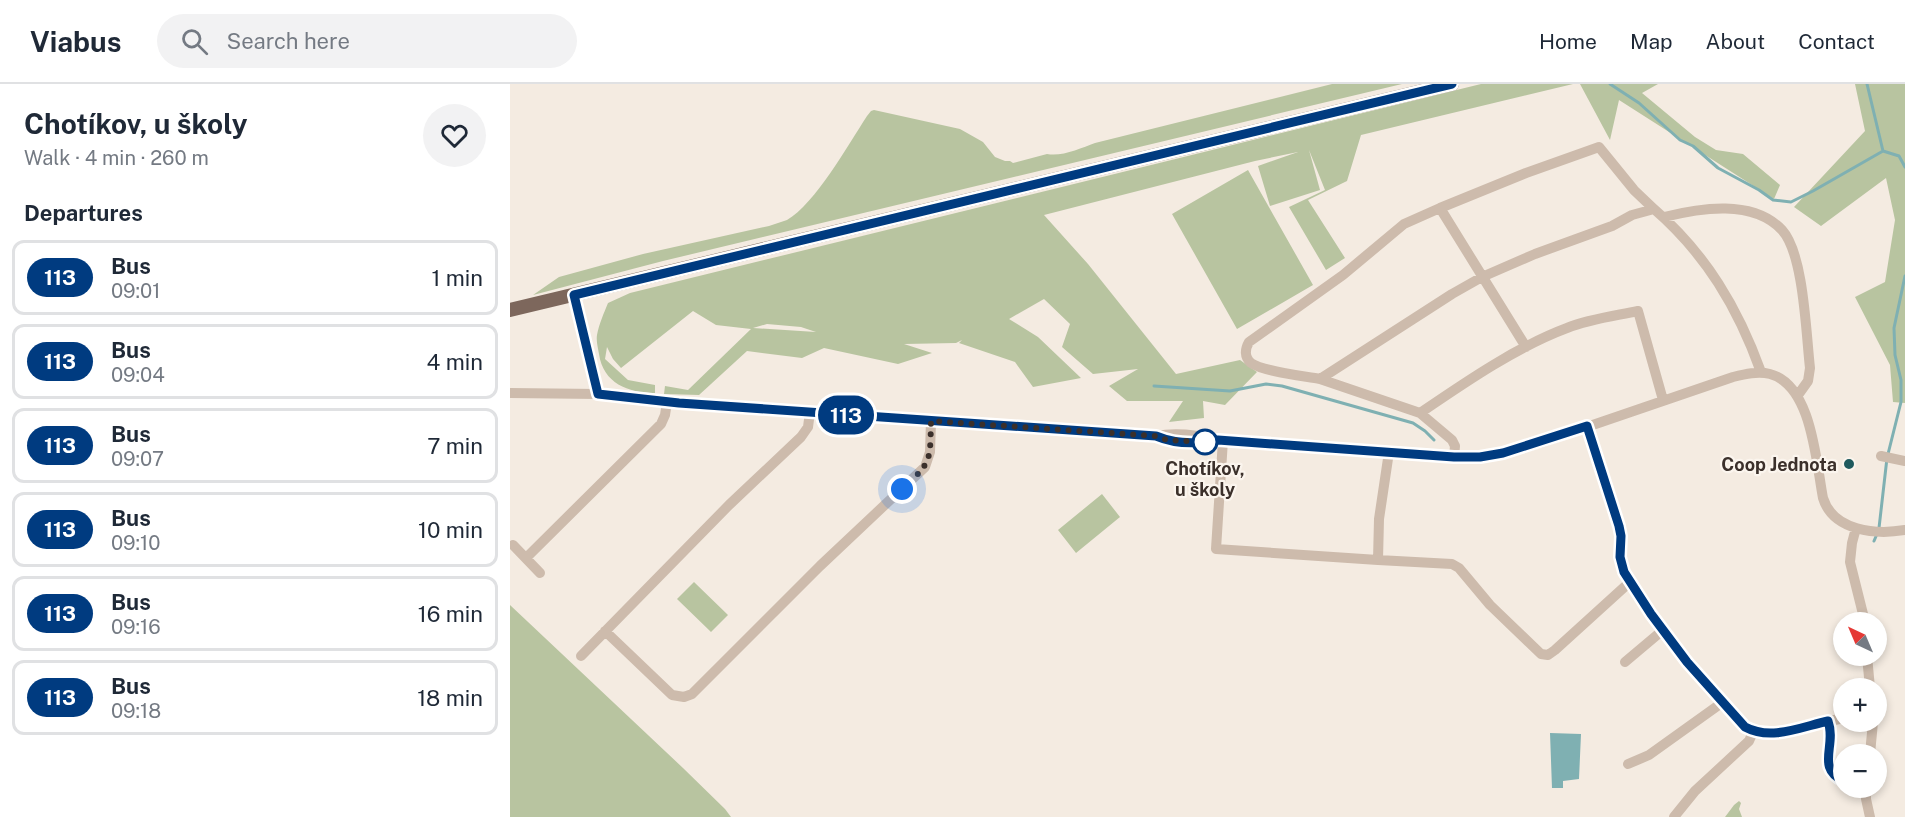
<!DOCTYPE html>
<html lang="en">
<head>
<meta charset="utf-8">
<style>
	body { margin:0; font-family:"Public Sans",sans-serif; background:#f2f2f3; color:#1f2937; height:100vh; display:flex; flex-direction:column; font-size:22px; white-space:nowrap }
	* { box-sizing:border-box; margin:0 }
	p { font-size:20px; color:#747a83 }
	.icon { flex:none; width:33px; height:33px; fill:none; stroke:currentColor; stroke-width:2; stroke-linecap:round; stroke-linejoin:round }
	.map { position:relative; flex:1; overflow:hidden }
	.details { display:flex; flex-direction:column; background:#fff; width:510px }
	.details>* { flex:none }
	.badge { padding:0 12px; border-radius:20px; font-size:21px; line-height:39px }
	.needle { width:39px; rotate:316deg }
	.fabs { position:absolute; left:1323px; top:528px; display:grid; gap:12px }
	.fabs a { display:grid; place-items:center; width:54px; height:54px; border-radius:50%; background:#fff; box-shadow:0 3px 9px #0003; font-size:30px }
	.you { position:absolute; width:30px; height:30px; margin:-15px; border:4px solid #fff; border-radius:50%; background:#1a73e8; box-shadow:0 0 0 9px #1a73e833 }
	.map>.badge { position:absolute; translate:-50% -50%; box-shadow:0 0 0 3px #fff }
	h2 { padding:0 24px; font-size:22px; line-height:54px }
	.round { display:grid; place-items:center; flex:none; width:63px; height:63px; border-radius:32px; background:#f2f2f3 }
	.overview { display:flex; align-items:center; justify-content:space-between; height:102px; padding:0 24px }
	h1 { font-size:28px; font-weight:700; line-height:45px }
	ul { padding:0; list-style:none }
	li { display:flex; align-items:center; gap:18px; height:75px; margin:0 12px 9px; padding:0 12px; border:3px solid #e0e1e3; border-radius:12px }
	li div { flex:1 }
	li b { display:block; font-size:22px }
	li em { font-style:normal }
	li .badge { min-width:66px; font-weight:700; text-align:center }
	header { display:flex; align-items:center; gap:36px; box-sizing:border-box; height:84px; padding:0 30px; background:#fff; border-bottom:2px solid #e0e1e3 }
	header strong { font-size:28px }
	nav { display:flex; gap:33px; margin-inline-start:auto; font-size:21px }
	.search { width:420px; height:54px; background:#f2f2f3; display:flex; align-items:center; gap:15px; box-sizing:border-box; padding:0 21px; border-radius:33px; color:#747a83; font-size:22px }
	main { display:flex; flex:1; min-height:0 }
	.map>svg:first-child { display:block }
	.green { fill:#b8c4a0; fill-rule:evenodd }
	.water { fill:#7fb0b2 }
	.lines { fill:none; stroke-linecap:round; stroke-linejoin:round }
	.stream { stroke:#7fb0b2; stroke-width:3 }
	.minor { stroke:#cdbbac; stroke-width:10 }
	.major { stroke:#7d675c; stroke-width:14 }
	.line-casing { stroke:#fff; stroke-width:14 }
	.line { stroke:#003b80; stroke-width:9 }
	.walk { stroke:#3b302b; stroke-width:6; stroke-dasharray:0 10.8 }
	.stop-dot { fill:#fff; stroke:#003b80; stroke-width:3 }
	.poi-dot { fill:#1f5a5e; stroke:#fbf5ee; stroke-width:2 }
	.labels { text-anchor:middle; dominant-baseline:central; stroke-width:4.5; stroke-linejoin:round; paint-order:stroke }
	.poi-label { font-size:18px; font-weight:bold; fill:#3b302b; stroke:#fbf5ee; text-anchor:end }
	.stop-label { font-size:18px; font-weight:bold; fill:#3b302b; stroke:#fbf5ee }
</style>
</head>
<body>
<header>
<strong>Viabus</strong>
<div class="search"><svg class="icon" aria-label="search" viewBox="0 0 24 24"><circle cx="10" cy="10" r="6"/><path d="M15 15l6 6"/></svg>Search here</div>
<nav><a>Home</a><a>Map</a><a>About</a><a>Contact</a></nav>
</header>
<main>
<section class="details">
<div class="overview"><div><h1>Chotíkov, u školy</h1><p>Walk · 4 min · 260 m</p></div><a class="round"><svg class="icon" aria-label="heart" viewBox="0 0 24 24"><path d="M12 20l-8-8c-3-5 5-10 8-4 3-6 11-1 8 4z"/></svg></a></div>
<h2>Departures</h2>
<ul>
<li><span class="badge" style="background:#003b80;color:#fff">113</span><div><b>Bus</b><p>09:01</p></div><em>1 min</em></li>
<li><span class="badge" style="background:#003b80;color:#fff">113</span><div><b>Bus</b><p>09:04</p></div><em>4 min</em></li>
<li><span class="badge" style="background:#003b80;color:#fff">113</span><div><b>Bus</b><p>09:07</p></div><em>7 min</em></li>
<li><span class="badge" style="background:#003b80;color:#fff">113</span><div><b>Bus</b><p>09:10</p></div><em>10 min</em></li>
<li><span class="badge" style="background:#003b80;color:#fff">113</span><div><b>Bus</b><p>09:16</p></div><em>16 min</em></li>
<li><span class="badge" style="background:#003b80;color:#fff">113</span><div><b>Bus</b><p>09:18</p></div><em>18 min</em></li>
</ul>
</section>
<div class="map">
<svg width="1395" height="733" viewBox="0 0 1395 733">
	<rect width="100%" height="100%" fill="#f4ebe1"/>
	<path class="green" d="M822,0H892L153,177L23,211L49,193L133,170L259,142C265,140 271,138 277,136C305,120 338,61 357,32L361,27L364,26L450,45L473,58L485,73L495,77H500L503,79L537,70C552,73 571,64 585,59Z
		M971,0H1063L851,51L837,97L798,116L835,174L816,186L779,123L815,106L799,66L810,106L760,122L748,82L788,68L745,77L534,131L578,180L666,290L730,276L747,288L715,321L693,317L694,334L659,338L673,317H617L599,302L628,285L583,290L552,263L560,240L534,215L499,235L528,253L571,294L523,303L505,278L449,259L452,256L446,259L394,260L422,269L388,280L314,264L292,274L237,267L189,311L154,310L155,302L178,306L241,245L206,241L183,227L111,284L103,275L97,263L95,275L118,296L145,301V309C118,309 93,299 89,270C88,264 86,257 87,251C89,240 94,229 98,219L120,209ZM257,240L291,243L306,248L243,244Z
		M1070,0H1148L1132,9L1185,53L1206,66L1233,70L1270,101L1264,115L1109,16L1100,56Z
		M1345,0H1395V319L1383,318L1380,281L1345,213L1375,198L1385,136L1376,94L1311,142L1284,123L1355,47Z
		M738,86L803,201L727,245L662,130Z
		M592,410L610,433L566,469L548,446Z
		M184,498L218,531L201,548L167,515Z
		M0,521L173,684L215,725L221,733H0Z
		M1229,717L1231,719L1229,725L1232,733H1215L1224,721Z"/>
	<path class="water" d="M1040,649L1071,650L1069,695L1053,697V704H1042Z"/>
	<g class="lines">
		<path class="stream" d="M1100,0L1129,19L1170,56L1183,62L1208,84L1249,106L1263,116L1281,118L1303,107L1373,67
			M1357,0L1373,67L1389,72L1395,83
			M644,302L720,307L756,300L772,302L903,339L915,347L924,356
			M1369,444L1377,374L1391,318V296L1385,271L1384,244L1395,192
			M1364,457L1367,450"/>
		<path class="minor" d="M1154,133C1190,124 1243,115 1272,146C1294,170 1296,250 1300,284L1298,297L1288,311
			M64,211L88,310
			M1016,263L930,124L1016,89L1089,63L1124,106L1144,125
			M810,295C794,292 754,288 741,279C734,273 735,265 739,258L833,191L894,140L930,124
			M0,309L88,310L169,319L646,352C667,348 688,351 708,356L926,371L970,373L993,369L1030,359L1223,293C1235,290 1248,287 1260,290C1302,301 1306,378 1313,414C1323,447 1366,451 1395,446
			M910,329C954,299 1006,263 1057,244C1079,235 1104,232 1128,227L1153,316
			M1077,342L1109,442L1111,452L1110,473L1114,488L1141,530L1177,578L1235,643L1243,648L1259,650L1334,634
			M647,352L657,356L687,359
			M713,356L706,465L868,476
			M879,368L869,435L868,476L942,480L949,484L980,521L1031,570L1038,571L1045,566L1121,497
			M1371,372L1395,377
			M944,373L945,362L942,356L910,329L810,295L942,210L972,193L1025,170L1102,142L1122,131L1144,125C1196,170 1228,224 1251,288
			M1346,444L1342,459L1340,478L1355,538
			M3,461L30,489
			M16,474L151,340L155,331L157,318
			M95,547L162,611L174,613L182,610L310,482L415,383L420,368L421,337
			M71,572L219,421L291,353L298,343L300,328
			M1357,572L1360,604
			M1115,578L1153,546
			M1318,637C1327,662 1305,684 1334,697
			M1360,670L1363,638
			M1118,680L1139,671L1213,618
			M1356,704V715L1360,733
			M1164,733L1185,707L1239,657L1243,648"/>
		<path class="major" d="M0,226L942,0"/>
	</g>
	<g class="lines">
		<g class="line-casing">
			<path id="line" d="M942,0L64,211L88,310L169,319L646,352C665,360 688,360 708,356L944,373H970L993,369L1077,342L1109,442L1111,452L1110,473L1114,488L1141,530L1177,578L1235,643C1261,657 1291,643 1318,637C1327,662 1305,684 1334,697"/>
		</g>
		<use href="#line" class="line"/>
		<path class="walk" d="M392,405C422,378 420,377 421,337L646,352L657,356L695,358"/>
	</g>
	<circle class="stop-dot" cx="695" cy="358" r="12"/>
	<circle class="poi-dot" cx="1339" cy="380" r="6"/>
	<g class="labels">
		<g class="poi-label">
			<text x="1327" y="380">Coop Jednota</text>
		</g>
		<g class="stop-label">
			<text x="695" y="384">Chotíkov,<tspan x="695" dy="21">u školy</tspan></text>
		</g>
	</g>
</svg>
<div class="fabs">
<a><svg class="needle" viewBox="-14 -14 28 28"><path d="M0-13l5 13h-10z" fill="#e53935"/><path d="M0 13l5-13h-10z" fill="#747a83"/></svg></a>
<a>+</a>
<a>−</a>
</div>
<div class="you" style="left:392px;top:405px"></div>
<b class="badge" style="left:336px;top:331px;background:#003b80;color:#fff">113</b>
</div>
</main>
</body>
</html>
